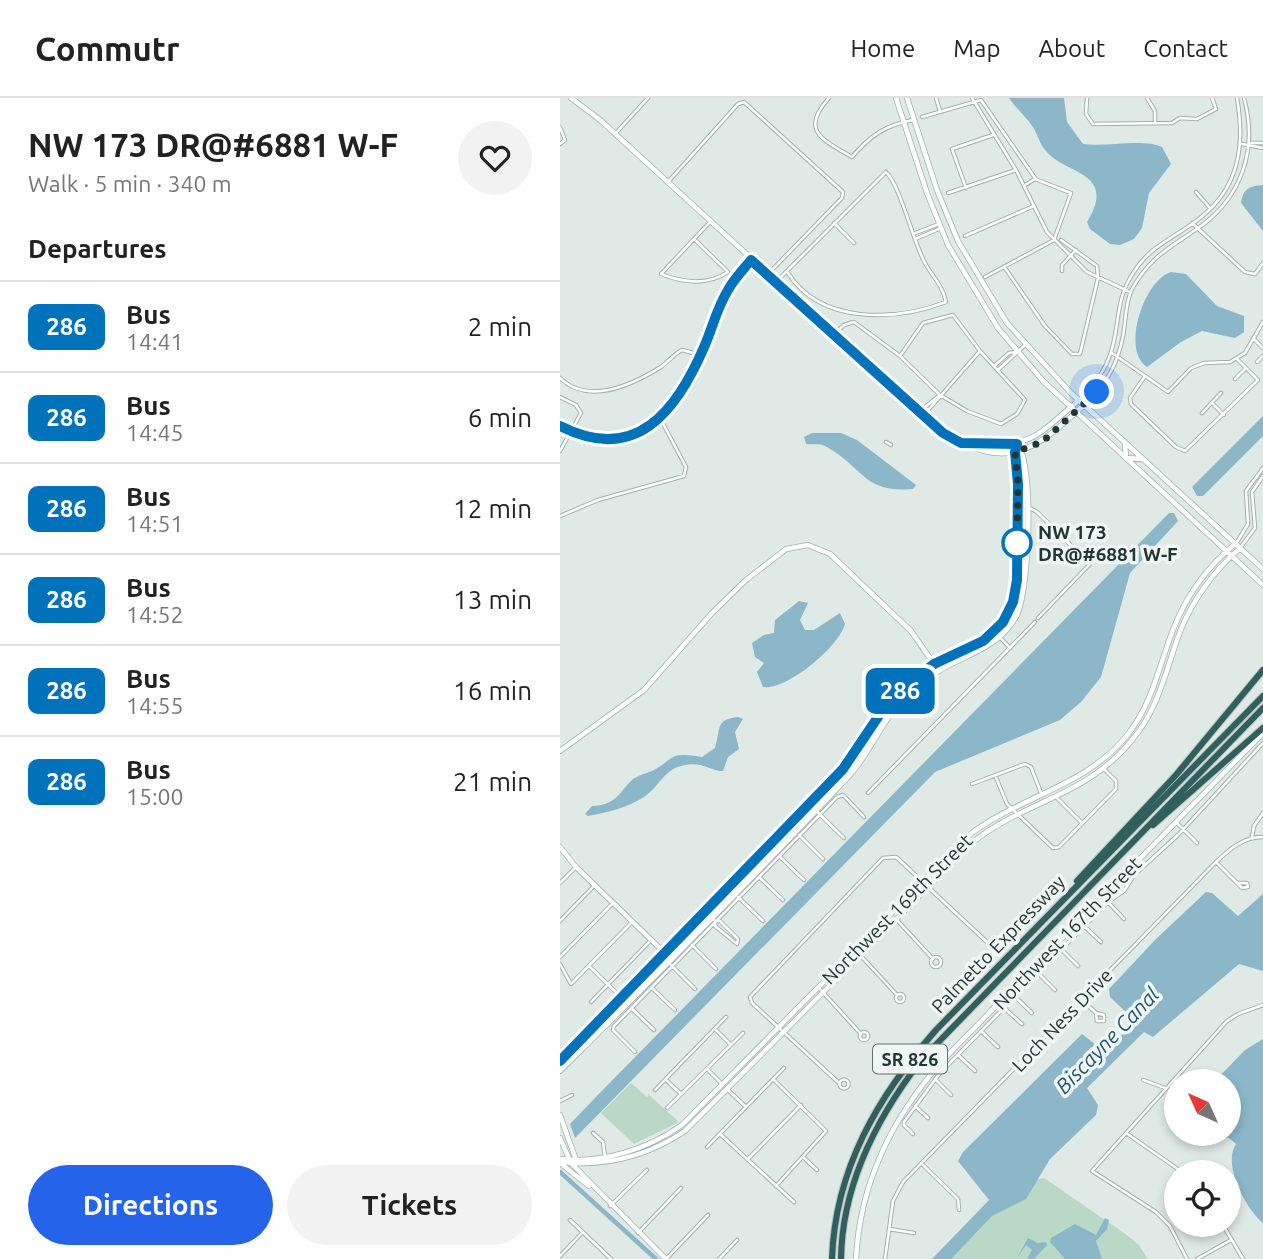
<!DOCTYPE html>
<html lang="en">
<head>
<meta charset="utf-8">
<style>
	body { margin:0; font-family:Ubuntu,sans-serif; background:#f2f2f2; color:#222; height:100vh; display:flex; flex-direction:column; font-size:26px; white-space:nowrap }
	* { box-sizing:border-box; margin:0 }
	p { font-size:23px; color:#767676 }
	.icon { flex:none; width:38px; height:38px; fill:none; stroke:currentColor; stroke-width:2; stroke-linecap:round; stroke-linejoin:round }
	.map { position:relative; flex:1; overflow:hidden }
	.panel { display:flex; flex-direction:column; background:#fff; width:560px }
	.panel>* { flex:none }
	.badge { padding:0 14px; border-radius:10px; font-size:24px; line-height:46px }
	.needle { width:46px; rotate:315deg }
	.buttons { position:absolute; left:604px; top:971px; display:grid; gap:14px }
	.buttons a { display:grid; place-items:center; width:77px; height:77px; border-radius:50%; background:#fff; box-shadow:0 4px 10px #0003; font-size:35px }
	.you { position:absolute; width:35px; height:35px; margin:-18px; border:5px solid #fff; border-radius:50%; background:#1a73e8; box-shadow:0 0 0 10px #1a73e833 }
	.map>.badge { position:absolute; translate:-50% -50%; box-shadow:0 0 0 4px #fff }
	h2 { padding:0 28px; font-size:26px; line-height:63px }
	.round { display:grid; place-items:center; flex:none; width:74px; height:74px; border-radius:37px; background:#f2f2f2 }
	.overview { display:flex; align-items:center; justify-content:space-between; height:119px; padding:0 28px }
	h1 { font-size:33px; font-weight:600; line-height:52px }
	.button { display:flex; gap:14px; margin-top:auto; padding:14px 28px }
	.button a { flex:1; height:80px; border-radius:42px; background:#2563eb; color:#fff; font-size:28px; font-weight:600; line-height:80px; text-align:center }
	.button a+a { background:#f2f2f2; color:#222 }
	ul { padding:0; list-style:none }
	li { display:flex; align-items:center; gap:21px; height:91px; padding:0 28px; border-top:2px solid #e0e0e0 }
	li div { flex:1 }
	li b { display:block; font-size:26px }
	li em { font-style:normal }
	li .badge { min-width:77px; font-weight:700; text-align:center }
	header { display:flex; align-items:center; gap:42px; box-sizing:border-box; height:98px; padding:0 35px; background:#fff; border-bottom:2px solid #e0e0e0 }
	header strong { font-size:33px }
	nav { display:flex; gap:38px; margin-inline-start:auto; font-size:24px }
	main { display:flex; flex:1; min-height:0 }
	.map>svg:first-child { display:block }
	.green { fill:#b9d8c6 }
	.water { fill:#8bb7c9 }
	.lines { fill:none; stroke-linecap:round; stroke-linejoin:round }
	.canal { stroke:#8bb7c9; stroke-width:4.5 }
	.street-casing { stroke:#a3b0ad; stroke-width:4.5 }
	.secondary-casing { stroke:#9fb3af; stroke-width:6 }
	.highway-casing { stroke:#bdc3c2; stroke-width:8 }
	.street { stroke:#fff; stroke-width:2.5 }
	.secondary { stroke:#fff; stroke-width:4.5 }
	.highway { stroke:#30605d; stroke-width:6 }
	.line-casing { stroke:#fff; stroke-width:16 }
	.line { stroke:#0072bc; stroke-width:10 }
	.walk { stroke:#223734; stroke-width:7; stroke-dasharray:0 12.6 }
	.stop-dot { fill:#fff; stroke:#0072bc; stroke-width:3.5 }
	.labels { text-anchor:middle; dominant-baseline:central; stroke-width:7; stroke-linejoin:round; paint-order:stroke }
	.shield { fill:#eff6f3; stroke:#60706d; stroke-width:2 }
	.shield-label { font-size:18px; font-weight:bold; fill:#223734 }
	.stop-label { font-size:19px; font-weight:bold; fill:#223734; stroke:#eff6f3; text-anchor:start }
	.street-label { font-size:19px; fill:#223734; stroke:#eff6f3 }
	.water-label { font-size:21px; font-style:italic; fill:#22566d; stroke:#eff6f3 }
</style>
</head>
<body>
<header>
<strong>Commutr</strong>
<nav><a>Home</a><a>Map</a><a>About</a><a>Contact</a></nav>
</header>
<main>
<section class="panel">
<div class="overview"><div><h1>NW 173 DR@#6881 W-F</h1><p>Walk · 5 min · 340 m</p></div><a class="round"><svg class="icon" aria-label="heart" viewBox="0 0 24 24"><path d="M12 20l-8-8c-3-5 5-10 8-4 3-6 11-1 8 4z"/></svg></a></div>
<h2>Departures</h2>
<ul>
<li><span class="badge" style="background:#0072bc;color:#fff">286</span><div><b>Bus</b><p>14:41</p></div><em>2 min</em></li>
<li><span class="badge" style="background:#0072bc;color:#fff">286</span><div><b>Bus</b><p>14:45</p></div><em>6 min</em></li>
<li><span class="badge" style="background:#0072bc;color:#fff">286</span><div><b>Bus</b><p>14:51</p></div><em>12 min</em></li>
<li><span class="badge" style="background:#0072bc;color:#fff">286</span><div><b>Bus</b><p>14:52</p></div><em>13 min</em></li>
<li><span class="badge" style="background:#0072bc;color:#fff">286</span><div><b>Bus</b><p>14:55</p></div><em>16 min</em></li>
<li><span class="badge" style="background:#0072bc;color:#fff">286</span><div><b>Bus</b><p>15:00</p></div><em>21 min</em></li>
</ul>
<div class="button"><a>Directions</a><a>Tickets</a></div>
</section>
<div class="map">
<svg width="703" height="1161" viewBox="0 0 703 1161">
	<rect width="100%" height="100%" fill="#dfe9e6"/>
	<path class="green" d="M71,985L87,999L89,997L119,1024L74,1046L41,1015Z
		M484,1080L564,1135L579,1147L588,1161H389C408,1142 460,1083 484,1080Z"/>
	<path class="water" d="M449,0H504L507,24L523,46C545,49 585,40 602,49L611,66L589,95L582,130L574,141L560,147L550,146L530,131L527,124C558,73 505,77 486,53C480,47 478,37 473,29C466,19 456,10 449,0Z
		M703,87V133L681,105C683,91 689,88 703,87Z
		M611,174L626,176L657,208L684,218V234L675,240L642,233L621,244L587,269C561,253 583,183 611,174Z
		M703,318V338L643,398H637L632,389Z
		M252,335H281L297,342L356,387L353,391C303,395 304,370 267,349C261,345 253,347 246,346L244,339Z
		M609,415H614L618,423L570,475L541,579L521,604L500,622L375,674L15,1040L10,1026L34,1001Z
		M239,503L248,505L240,522L245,532H254L280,515L285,526C279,549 226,593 203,589L197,574L204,565L195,559L192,545L204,537L214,535L215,522Z
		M178,619L183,621L175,634L179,651L168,659L163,673C151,674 143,662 121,668C104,672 98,690 84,699C67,710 48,714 28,718L25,716L32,708C56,707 58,696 72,682C78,677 85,676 92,673C118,659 107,654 142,659L155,650C161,631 155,621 178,619Z
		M646,794L652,795L678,818L703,796V873L679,866L593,939L584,934L527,990L538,1007L536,1017L490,1061L466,1101L432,1118L391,1161H372L429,1102L398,1063L403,1054L522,936L545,954L570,929V918L550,899L549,891L596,841Z
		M703,941V1125C686,1111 662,1066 676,1046L669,1040L655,1036H668V984L655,983L685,952Z
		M545,1120L549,1122L547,1131L536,1143L542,1161H505L490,1144L491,1140L515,1126L536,1137Z
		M468,1140L477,1145L486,1144L487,1147L474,1161H467L472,1152L466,1147L457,1160Z"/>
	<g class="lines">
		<path class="canal" d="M0,1074L96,1161"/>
		<g class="street-casing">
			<path id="street" d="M269,0C239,33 263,42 292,59C310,38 325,27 353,22
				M376,0L380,13
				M412,0L456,72L487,134L527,174L570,194
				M527,0L526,16L533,26L612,25L620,20L637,21L656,11L652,0
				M587,0L595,13V23
				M362,19L421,2L475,80
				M0,29L5,42L0,46
				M55,36L88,0
				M689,45H703
				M682,46L703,50
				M108,84L178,6L184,4L283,94L282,100L208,176
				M406,90L392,51L433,37
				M636,94L650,110
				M388,95L456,72
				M274,125L294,145
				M632,125L685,174L695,176L703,165
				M353,136L379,126
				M405,138L474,108
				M134,141L168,174C147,188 124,185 101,176L150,124
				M355,141L381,130
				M445,170L485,228L512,256H520L538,180L537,168L501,142
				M502,173V167L516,152
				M425,179L494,142L511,95L475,81L465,87
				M216,184L326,74C341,89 352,141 365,165C372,178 383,188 386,204C336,223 261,227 228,175
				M273,237L284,227L294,224L340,258L380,297L407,313L441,326L457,316L465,302L420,253L393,217L363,225L340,258
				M693,240L703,250
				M552,255L608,294L631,270L644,265L670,264L685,255L703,224
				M697,264L703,258
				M434,268L449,255L456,254
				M438,272L465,247
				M585,278L570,300L571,306L616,349L625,353L698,282L677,261
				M0,280C28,307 72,287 101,269C108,264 114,256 122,252L140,257
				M675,281L685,271
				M0,299L16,307L21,315L0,353
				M519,302C533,288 545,274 551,254C559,230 556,205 569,182C587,148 612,142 640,120C680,89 685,46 677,0
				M652,305L664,317
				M524,307C545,289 558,265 563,238C566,223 565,205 572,191C590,159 609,150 637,131C682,100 698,51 684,0
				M359,314L380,297
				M642,315L661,295
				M362,319L420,253
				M326,344L331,347
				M459,404L477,414L530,466L478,520
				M0,418L38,402L124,378L126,369L100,320
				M677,444L688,426L686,393L703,370
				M680,450L695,430L692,394L703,378
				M434,533L450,550
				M435,677L447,706L493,750L499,749L556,691V683L544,671
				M412,686L465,666L471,669L481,695
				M308,695L475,524
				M497,700L522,725
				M249,706L284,740
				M617,725L637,745
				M239,737L263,761
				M692,739L694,728L703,715
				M219,758L244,782
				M656,764L682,790L688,789L687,785H678
				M199,779L223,802
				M0,785L16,769
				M369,790L428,845
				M178,799L203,823
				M548,804L564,821
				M145,814L155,823V828L177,846L178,841L160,823H155
				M337,822L373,861
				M0,823L35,787
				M524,828L541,844
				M132,847L156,871
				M501,851L518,868
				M301,858L337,897
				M0,859L53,805
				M371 864a5 5 0 1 1 10 0a5 5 0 1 1-10 0Z
				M0,866L11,886L71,825
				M111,867L135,891
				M29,868L67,905
				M478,875L495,892
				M91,889L115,912
				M259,890L301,936
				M450,894L472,915
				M336 900a4 4 0 1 1 8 0a4 4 0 1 1-8 0Z
				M522,902L536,915L544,917V923H537L536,915
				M31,904L91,842
				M71,910L94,932
				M444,910L462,926
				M155,931L170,946
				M421,933L438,949
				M300 938a4 4 0 1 1 8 0a4 4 0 1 1-8 0Z
				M75,954L53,932L54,928L277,699L283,697L304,719
				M398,957L415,973
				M147,971L163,987
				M213,981L266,1033L216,1088
				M375,981L391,997
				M279.5 986a4.5 4.5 0 1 1 9 0a4.5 4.5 0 1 1-9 0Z
				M106,982L121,996
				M583,982L605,990
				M279,985L192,905L190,899L323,760L336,759L362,783
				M95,992L166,919
				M168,992L186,1009
				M0,1003L12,997
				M355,1008L368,1020
				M107,1010L183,935
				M33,1035L43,1044L45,1059
				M566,1035L622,1074
				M160,1036L234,1104
				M353,1036L344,1027V1024L380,975L548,804L564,793L574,777L618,737L703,645
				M147,1049L224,970
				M243,1059L257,1072
				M188,1061L241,1007
				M363,1067L398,1101L399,1112
				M50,1108L87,1072
				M10,1122L51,1161
				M663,1127L683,1161
				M329,1131L354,1135
				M78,1135L121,1090
				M0,1158L22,1135
				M106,1161L148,1117
				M159,1161L177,1142
				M325,1161L333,1103L343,1084L656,764C670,751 683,739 703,739
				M627,1161L610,1128L596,1114L532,1073L667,923L678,916L703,907
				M637,1161L671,1142"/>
		</g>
		<g class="secondary-casing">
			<path id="secondary" d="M11,0L39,21L382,335C449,373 473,354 524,307
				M336,0L367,95L388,147L438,230L483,283L703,487
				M347,0L377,92L398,143L447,225L511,295L703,471
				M0,328C76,367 118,313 145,247C153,228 157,210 168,192C174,181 183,172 191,162
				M402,345C473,346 465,349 519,302
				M565,346L566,360L582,361
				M0,653L84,592L152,515L186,482L226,451L248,447L270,456L351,533L374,566
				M0,749L16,769L111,861
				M0,963L283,671L324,610L339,594L374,566L423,543L443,524L453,504L457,482V346
				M0,973C98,876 195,778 289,678C311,654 321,623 344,601C354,591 366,582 377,574C407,555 439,551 457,517C469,491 475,367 457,346
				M0,1017L16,1062
				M0,1040L11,1065L106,1161
				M0,1061C42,1066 88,1051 122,1027L408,738C460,697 526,690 569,635C593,603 599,568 613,532C626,498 647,469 675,446
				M0,1064C46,1069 86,1059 125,1033L413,744C466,702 526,699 572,642C600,609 606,570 621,531C634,500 654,473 680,450
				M0,1065L29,1088
				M296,1161C300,1083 334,1016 386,959L703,635"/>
		</g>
		<g class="highway-casing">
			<path id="highway" d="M593,727L703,630
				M517,783L616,677L703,572
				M272,1161C275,1071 318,998 376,932L703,598
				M281,1161C282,1086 317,1019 362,961L703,610"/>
		</g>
		<use href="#street" class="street"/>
		<use href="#secondary" class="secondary"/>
		<use href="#highway" class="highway"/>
	</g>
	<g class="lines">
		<g class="line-casing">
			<path id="line" d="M0,328C76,367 117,313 145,247C153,228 157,210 168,192C174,181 183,172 191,162L383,335L401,345L457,346L455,354L458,386L457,482L453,504L443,524L423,543L374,566L339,594L324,610L283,671L0,963"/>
		</g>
		<use href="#line" class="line"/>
		<path class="walk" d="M457,445L458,386L455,354L482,344L537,294"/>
	</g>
	<circle class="stop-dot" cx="457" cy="445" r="14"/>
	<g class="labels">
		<rect class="shield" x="313" y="946.5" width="74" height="29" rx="5"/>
		<g class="shield-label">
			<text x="350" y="961">SR 826</text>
		</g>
		<g class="stop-label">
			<text x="478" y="434">NW 173<tspan x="478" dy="22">DR@#6881 W-F</tspan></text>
		</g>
		<g class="street-label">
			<text transform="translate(337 811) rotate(-45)">Northwest 169th Street</text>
			<text transform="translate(507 835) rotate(-46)">Northwest 167th Street</text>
			<text transform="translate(438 846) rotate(-46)">Palmetto Expressway</text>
			<text transform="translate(502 922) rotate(-46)">Loch Ness Drive</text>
		</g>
		<g class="water-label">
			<text transform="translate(547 942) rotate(-46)">Biscayne Canal</text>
		</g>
	</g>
</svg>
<div class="buttons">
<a><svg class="needle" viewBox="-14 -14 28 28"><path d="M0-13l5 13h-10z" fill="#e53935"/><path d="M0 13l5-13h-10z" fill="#767676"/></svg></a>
<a><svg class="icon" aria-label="locate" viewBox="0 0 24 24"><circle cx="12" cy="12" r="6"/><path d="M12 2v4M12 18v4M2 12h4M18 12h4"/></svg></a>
</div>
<div class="you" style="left:537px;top:294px"></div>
<b class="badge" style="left:340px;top:593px;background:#0072bc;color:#fff">286</b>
</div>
</main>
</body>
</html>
